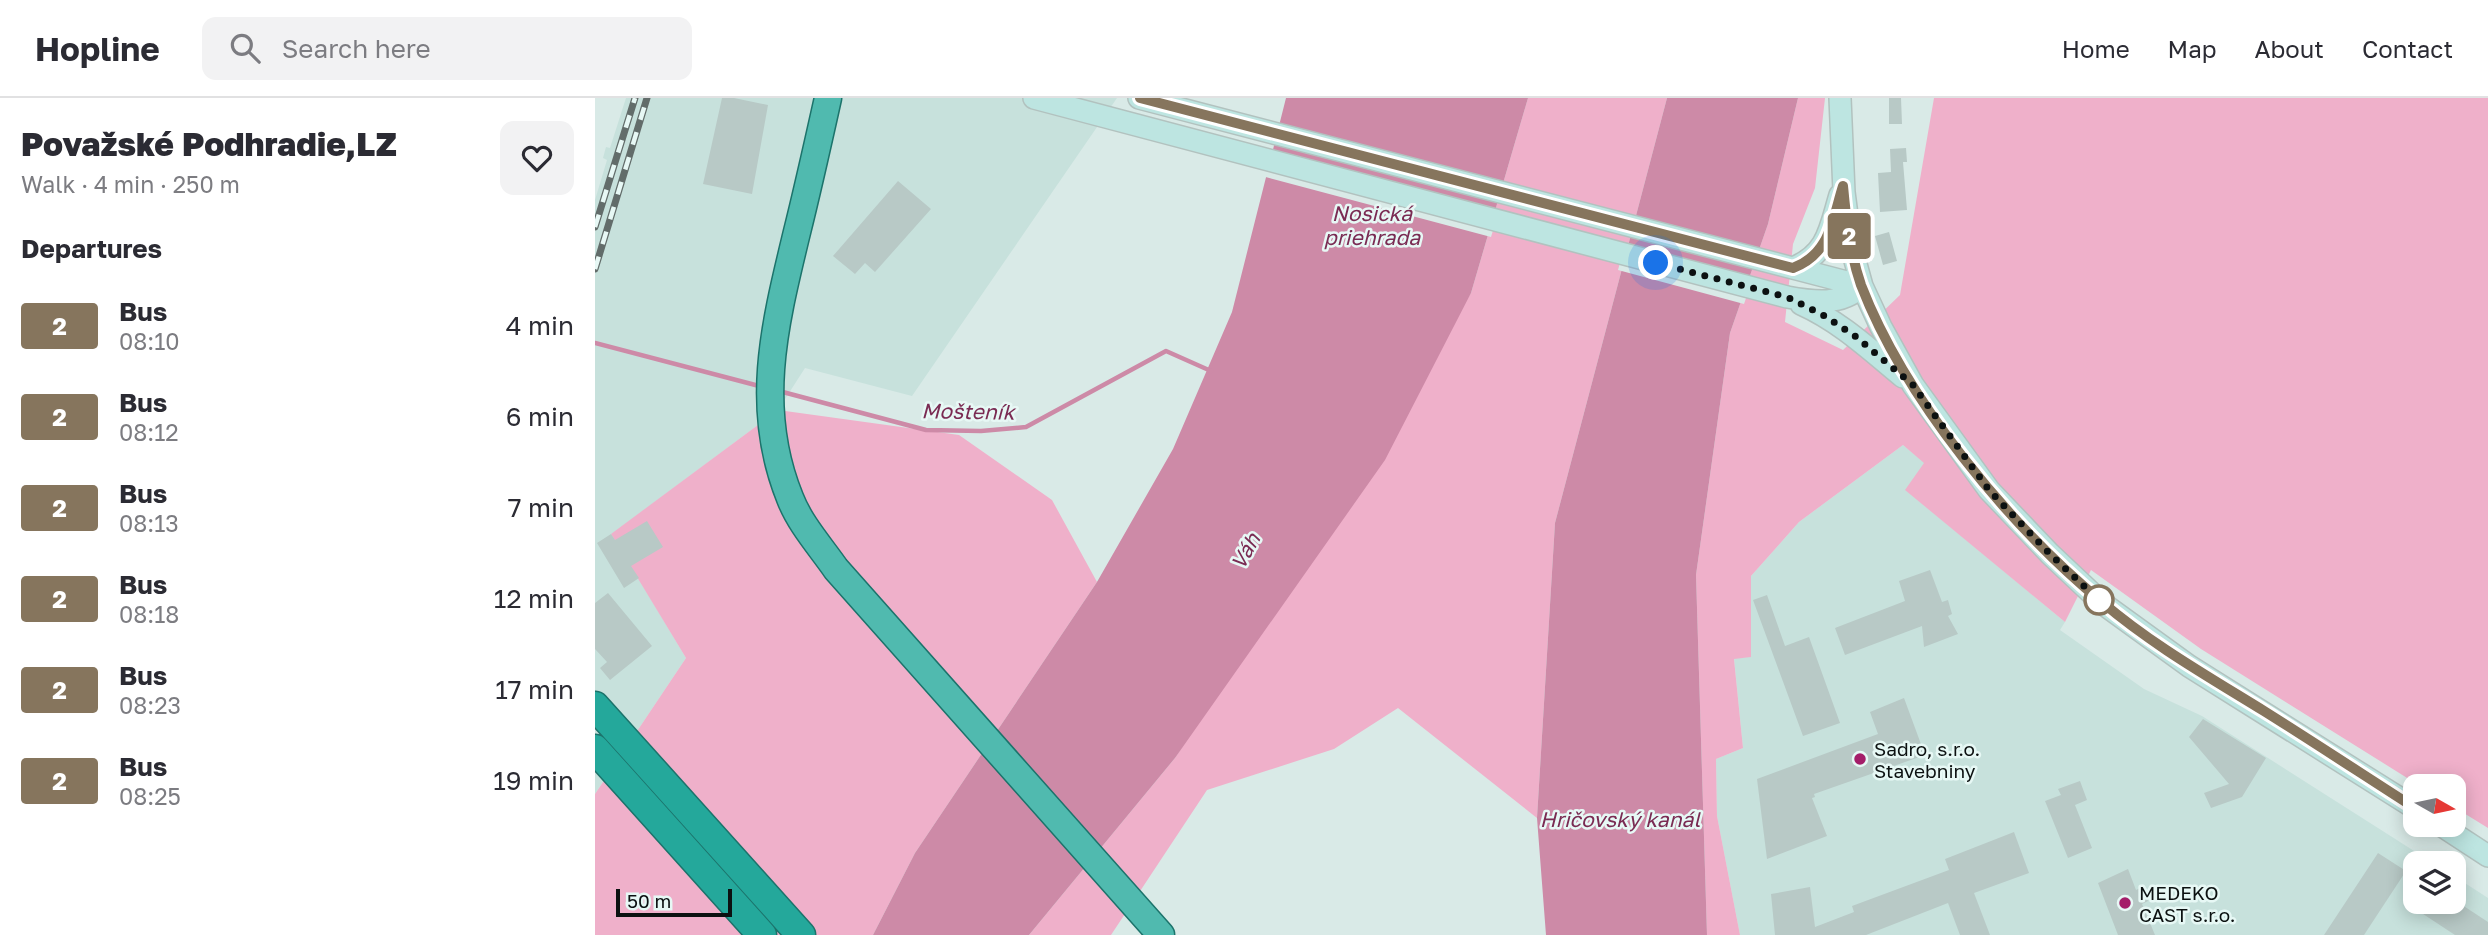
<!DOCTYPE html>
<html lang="en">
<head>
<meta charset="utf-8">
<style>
	body { margin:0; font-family:"Golos Text",sans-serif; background:#f2f2f3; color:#2b2b33; height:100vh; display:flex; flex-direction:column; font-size:26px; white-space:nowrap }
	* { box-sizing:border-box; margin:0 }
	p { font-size:23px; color:#7c7c81 }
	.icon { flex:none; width:38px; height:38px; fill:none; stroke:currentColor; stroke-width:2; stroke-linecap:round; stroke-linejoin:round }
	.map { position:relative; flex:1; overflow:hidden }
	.details { display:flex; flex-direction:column; background:#fff; width:595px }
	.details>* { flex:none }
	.badge { padding:0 14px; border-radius:5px; font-size:24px; line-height:46px }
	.needle { width:46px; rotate:99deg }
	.controls { position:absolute; left:1808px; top:676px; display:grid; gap:14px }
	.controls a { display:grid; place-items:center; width:63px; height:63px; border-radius:14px; background:#fff; box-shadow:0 4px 18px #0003; font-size:35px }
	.scale { position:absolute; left:21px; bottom:18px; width:116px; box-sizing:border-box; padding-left:7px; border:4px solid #0c1111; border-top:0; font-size:19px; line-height:24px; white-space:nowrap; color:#0c1111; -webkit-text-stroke:5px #e7f8f5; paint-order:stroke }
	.you { position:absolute; width:35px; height:35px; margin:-18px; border:5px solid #fff; border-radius:50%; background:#1a73e8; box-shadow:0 0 0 10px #1a73e833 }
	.map>.badge { position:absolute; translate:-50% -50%; box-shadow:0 0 0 4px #fff }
	h2 { padding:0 21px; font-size:26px; line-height:63px }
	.round { display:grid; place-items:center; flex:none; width:74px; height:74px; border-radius:14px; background:#f2f2f3 }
	.head { display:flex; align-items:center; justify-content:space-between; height:119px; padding:0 21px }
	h1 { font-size:33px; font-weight:800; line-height:52px }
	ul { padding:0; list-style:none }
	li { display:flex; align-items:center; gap:21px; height:91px; padding:0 21px }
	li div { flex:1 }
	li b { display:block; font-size:26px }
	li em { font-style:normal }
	li .badge { min-width:77px; font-weight:700; text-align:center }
	header { display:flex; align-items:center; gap:42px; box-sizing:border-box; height:98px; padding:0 35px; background:#fff; border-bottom:2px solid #e1e1e2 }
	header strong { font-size:33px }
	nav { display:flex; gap:38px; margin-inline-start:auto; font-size:24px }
	.search { width:490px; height:63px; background:#f2f2f3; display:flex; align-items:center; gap:18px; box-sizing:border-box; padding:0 24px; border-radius:14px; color:#7c7c81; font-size:26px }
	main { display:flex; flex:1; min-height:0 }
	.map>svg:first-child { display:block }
	.built { fill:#c7e1dc }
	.green { fill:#efb0ca }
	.water { fill:#cd8aa7 }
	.pier { fill:#d9eae7 }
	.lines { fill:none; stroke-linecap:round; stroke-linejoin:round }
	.stream { stroke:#cd8aa7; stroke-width:4.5 }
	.building { fill:#b8c9c6 }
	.secondary-casing { stroke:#b2c2bf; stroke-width:24 }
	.trunk-casing { stroke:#1c736b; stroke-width:29 }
	.motorway-casing { stroke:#1c736b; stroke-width:31 }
	.secondary { stroke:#bde5e1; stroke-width:21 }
	.trunk { stroke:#50baaf; stroke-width:26 }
	.motorway { stroke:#24a89b; stroke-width:28 }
	.rail-casing { stroke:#626c6a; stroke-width:7 }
	.rail { stroke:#e7f8f5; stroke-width:4.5; stroke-dasharray:13; stroke-linecap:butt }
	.line-casing { stroke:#fff; stroke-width:16 }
	.line { stroke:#86755d; stroke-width:10 }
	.walk { stroke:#0c1111; stroke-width:7; stroke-dasharray:0 12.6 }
	.stop-dot { fill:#fff; stroke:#86755d; stroke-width:3.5 }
	.poi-dot { fill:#a41d69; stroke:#e7f8f5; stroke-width:2.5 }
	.labels { text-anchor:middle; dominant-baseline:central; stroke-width:5; stroke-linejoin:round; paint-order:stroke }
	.poi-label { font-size:19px; fill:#0c1111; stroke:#e7f8f5; text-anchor:start }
	.water-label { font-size:21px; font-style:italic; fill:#7a2b53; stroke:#e7f8f5 }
</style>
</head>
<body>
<header>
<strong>Hopline</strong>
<div class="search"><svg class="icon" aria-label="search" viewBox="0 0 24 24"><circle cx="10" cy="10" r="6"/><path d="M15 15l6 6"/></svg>Search here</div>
<nav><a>Home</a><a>Map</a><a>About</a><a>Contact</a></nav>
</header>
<main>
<section class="details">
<div class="head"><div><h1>Považské Podhradie,LZ</h1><p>Walk · 4 min · 250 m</p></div><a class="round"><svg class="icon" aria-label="heart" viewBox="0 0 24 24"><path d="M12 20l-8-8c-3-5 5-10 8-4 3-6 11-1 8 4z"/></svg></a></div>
<h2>Departures</h2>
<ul>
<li><span class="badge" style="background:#86755d;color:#fff">2</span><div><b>Bus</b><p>08:10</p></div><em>4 min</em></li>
<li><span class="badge" style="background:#86755d;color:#fff">2</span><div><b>Bus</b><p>08:12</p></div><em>6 min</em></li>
<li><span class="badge" style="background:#86755d;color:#fff">2</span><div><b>Bus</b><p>08:13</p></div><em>7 min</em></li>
<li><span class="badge" style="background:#86755d;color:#fff">2</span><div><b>Bus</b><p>08:18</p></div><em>12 min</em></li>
<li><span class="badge" style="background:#86755d;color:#fff">2</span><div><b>Bus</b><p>08:23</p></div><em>17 min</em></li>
<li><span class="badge" style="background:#86755d;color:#fff">2</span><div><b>Bus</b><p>08:25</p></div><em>19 min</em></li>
</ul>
</section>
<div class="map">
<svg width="1893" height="837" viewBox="0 0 1893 837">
	<rect width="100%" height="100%" fill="#d9eae7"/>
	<path class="built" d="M31,0H522L317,298L210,270L183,312L17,436L91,560L0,696V102L12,62L8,60L11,49L15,50Z
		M1308,347L1330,365L1311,392L1470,524L1465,532L1549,591L1607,618L1838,765H1820V803H1858L1859,778L1893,800V837H1145L1122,718L1121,661L1148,650L1139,560L1155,559L1156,478L1204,424Z"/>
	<path class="green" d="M933,0H1072L960,425L942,720L803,610L739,651L612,692L516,837H434L580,660L876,195Z
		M1203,0H1230L1220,90L1198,146L1190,224L1248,252L1305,197L1339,0H1893V730L1859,709L1858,688H1825L1606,551L1496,472L1470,524L1310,392L1329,365L1308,347L1204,424L1156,478V559L1139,561L1148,650L1121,661L1122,718L1145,837H1112L1101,477L1135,235L1173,126Z
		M183,312L364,337L457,402L502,484L320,755L278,837H0V696L91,560L16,436Z"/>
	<path class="water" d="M691,0H933L876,195L790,362L580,660L434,837H278L320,755L502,484L578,351L637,214Z
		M1072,0H1203L1173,126L1135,235L1101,477L1112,837H951L942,720L960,425Z"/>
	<path class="pier" d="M674,52L904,113L896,139L667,78Z
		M1030,146L1158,180L1149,206L1023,172Z"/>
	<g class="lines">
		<path class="stream" d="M0,245L168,289
			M184,293L331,332L386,333L431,329L571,253L616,273"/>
	</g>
	<path class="building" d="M127,0H139L173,7L157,96L108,86Z
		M1294,0H1306L1307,26H1294Z
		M1311,50L1312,64H1308L1312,112L1285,114L1283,75L1296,74L1295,51Z
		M303,83L336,111L280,174L270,165L260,176L238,158Z
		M1294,134L1302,163L1288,167L1280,138Z
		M52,423L68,449L36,468L44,480L29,490L2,445L16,436L20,442Z
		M1335,472L1347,504L1353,502L1357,516L1353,518L1363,536L1329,549L1327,528L1250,557L1240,530L1310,503L1304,483Z
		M13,495L57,548L15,582L5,570L12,564L0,551V505Z
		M1172,497L1190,548L1214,539L1245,625L1208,638L1158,502Z
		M1309,600L1330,657L1219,696L1220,699L1217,700L1232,738L1172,761L1162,681L1283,636L1275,614Z
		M1608,621L1671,660L1647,699L1616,710L1609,695L1634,686L1594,639Z
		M1485,683L1492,702L1480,707L1497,750L1473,760L1450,703L1466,697L1463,691Z
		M1419,734L1434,775L1379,795L1395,837H1365L1353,805L1271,837H1180L1176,796L1215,789L1220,829L1259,814L1257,808L1354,772L1350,761Z
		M1783,755L1811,773L1769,837H1729Z
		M1533,771L1541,792L1547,789L1553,803L1547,806L1560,837H1523L1503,785Z
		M1832,803H1861L1893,824V837H1860L1825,814Z"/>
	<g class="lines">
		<g class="secondary-casing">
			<path id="secondary" d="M439,0L1192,199C1219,204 1246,208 1267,188
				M544,0L1267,188
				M1245,0L1249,94L1256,148L1267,188L1286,229L1318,287L1394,392L1455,456L1507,505L1594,568L1820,710
				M1198,170C1233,156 1235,130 1245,97
				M1206,206C1246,224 1275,252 1308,279
				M1844,726L1893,758"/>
		</g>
		<g class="trunk-casing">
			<path id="trunk" d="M233,0C223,45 213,90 202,134C180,225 158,309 195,400C205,426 225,448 241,471L566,837"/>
		</g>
		<g class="motorway-casing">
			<path id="motorway" d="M0,608L206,837
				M0,651L167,837"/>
		</g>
		<use href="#secondary" class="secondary"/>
		<use href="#trunk" class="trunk"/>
		<use href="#motorway" class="motorway"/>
		<g class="rail-casing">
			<path id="rail" d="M0,129L40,0
				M0,171L52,0"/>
		</g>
		<use href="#rail" class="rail"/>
	</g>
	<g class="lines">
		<g class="line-casing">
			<path id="line" d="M545,0L1198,170C1235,156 1237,123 1248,88C1251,121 1255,155 1266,187C1310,301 1413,426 1507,504C1556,546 1614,579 1669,613C1720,645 1770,678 1820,710"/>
		</g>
		<use href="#line" class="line"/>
		<path class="walk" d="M1061,165L1192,199L1228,217L1260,238L1318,287L1394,392L1455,456L1507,505L1504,502"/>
	</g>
	<circle class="stop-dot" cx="1504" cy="502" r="14"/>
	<g class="poi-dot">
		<circle cx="1265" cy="661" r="7"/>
		<circle cx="1530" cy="805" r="7"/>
	</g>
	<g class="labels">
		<g class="poi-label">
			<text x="1279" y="650">Sadro, s.r.o.<tspan x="1279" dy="22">Stavebniny</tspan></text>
			<text x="1544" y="794">MEDEKO<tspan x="1544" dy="22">CAST s.r.o.</tspan></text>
		</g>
		<g class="water-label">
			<text x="777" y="115">Nosická<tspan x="777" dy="24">priehrada</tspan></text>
			<text transform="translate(373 313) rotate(1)">Mošteník</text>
			<text transform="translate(650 453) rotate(-61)">Váh</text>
			<text x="1025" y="721">Hričovský kanál</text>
		</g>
	</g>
</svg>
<div class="controls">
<a><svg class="needle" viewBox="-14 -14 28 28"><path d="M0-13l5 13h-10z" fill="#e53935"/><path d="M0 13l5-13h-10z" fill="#7c7c81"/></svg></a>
<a><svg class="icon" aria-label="layers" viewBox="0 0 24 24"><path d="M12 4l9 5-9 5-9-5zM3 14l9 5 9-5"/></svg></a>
</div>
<div class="scale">50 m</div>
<div class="you" style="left:1061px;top:165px"></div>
<b class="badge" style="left:1254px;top:138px;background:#86755d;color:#fff">2</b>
</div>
</main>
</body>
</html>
